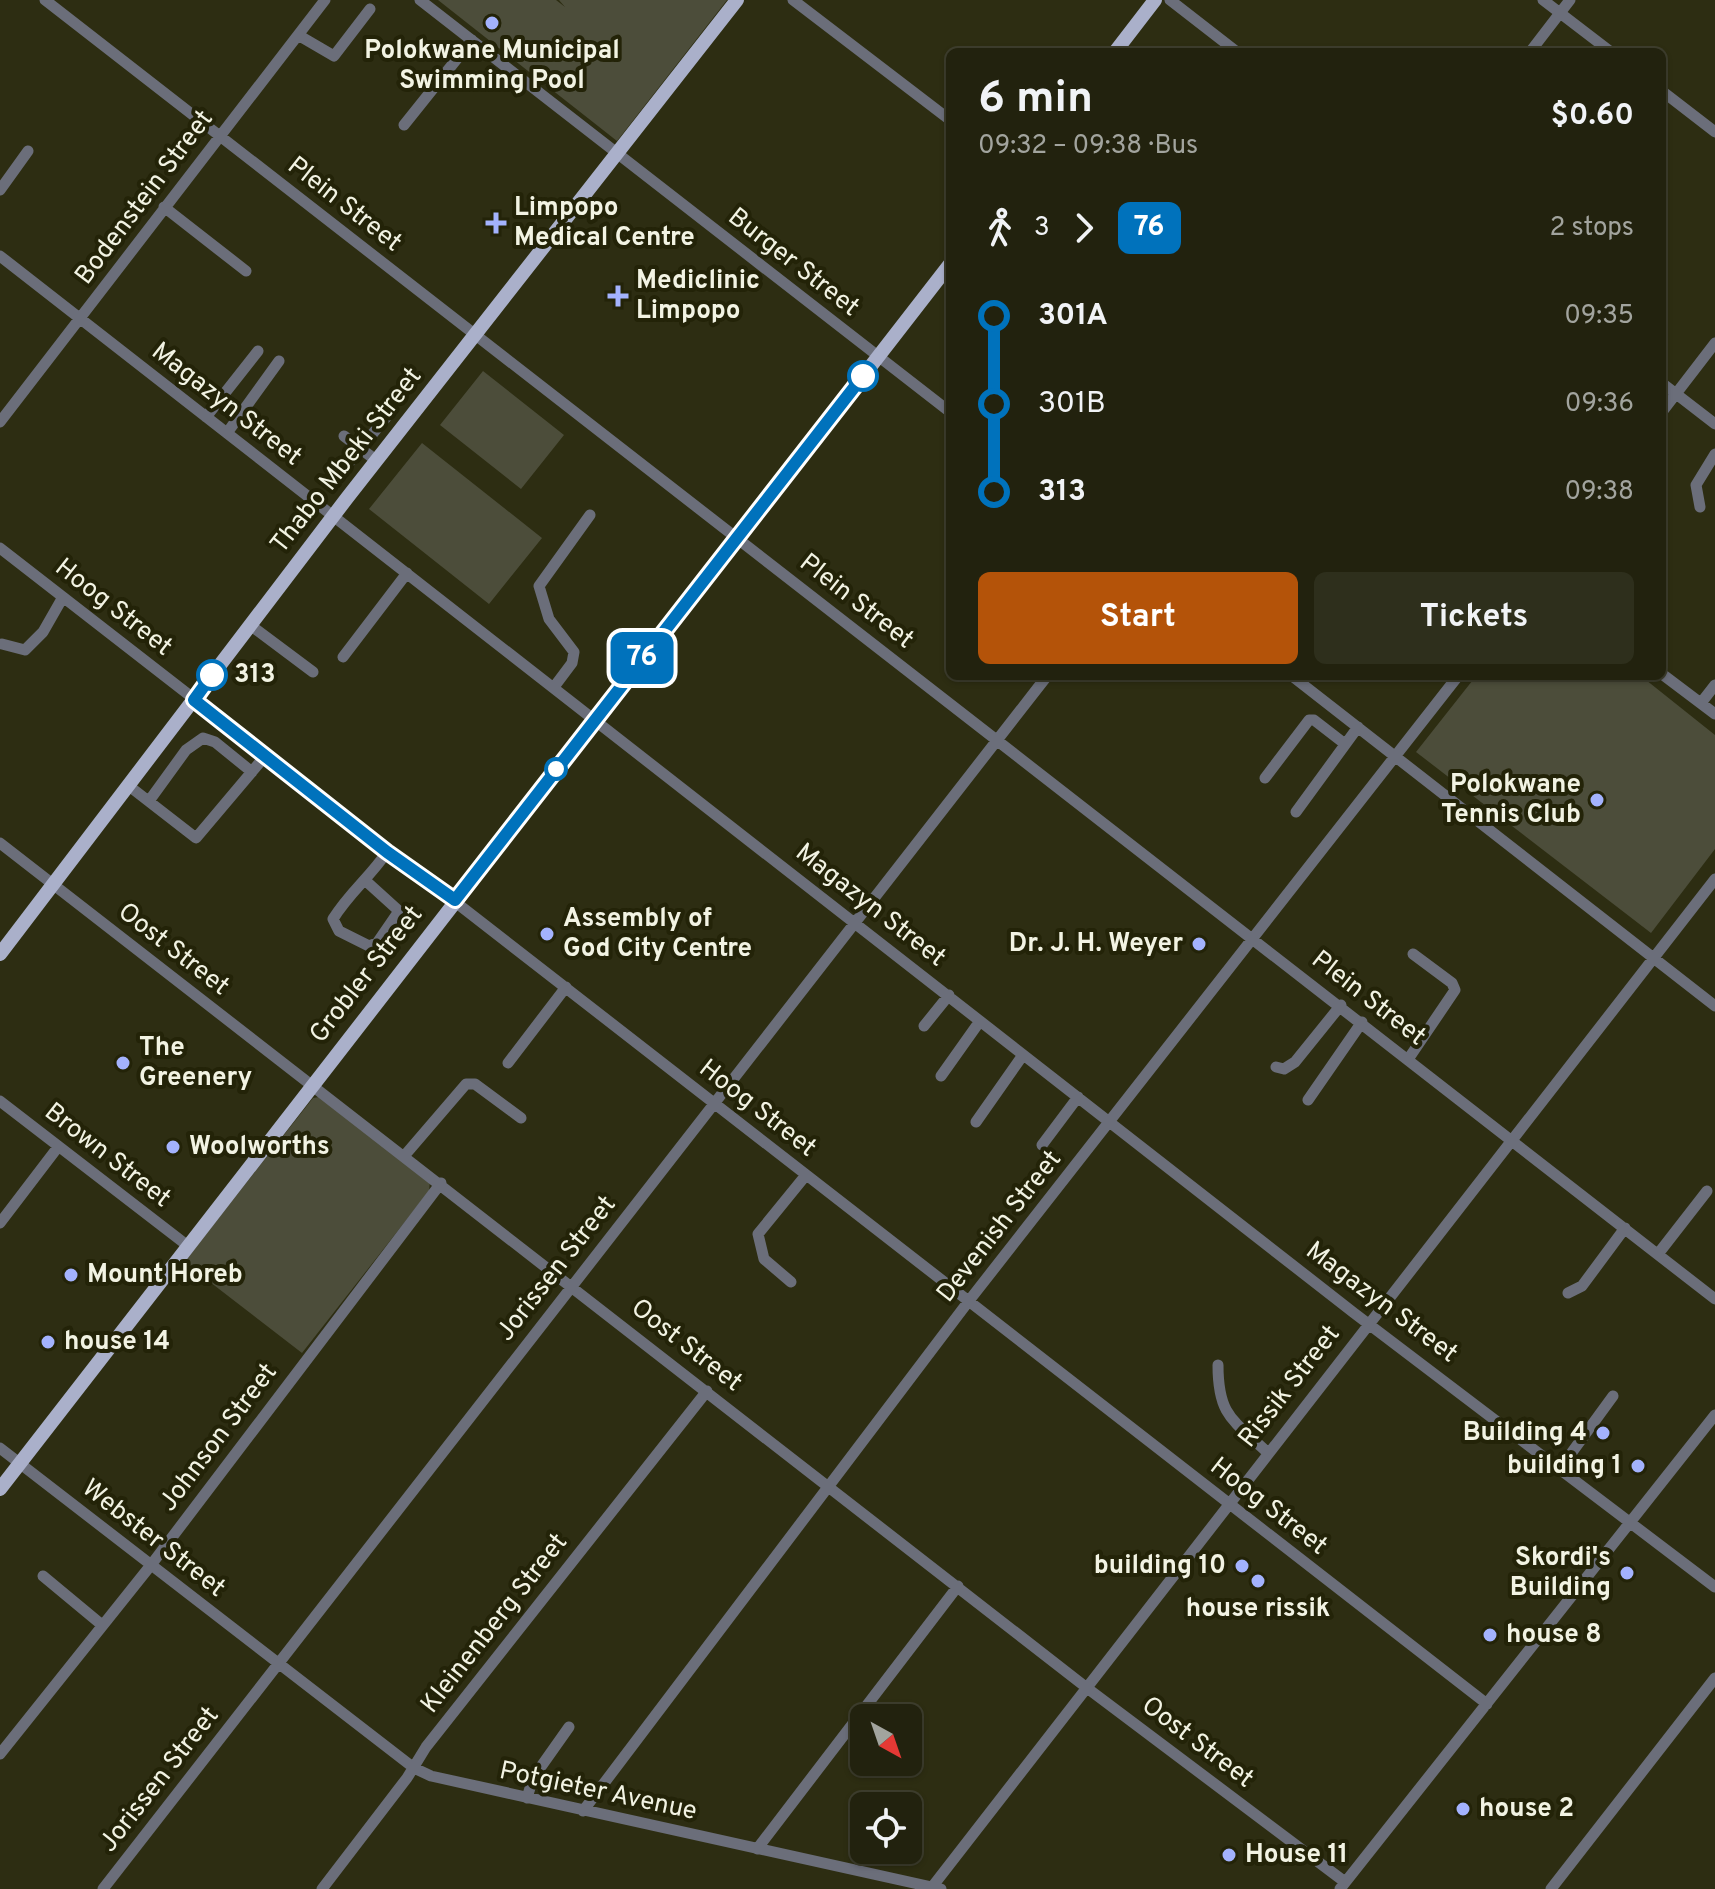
<!DOCTYPE html>
<html lang="en">
<head>
<meta charset="utf-8">
<style>
	body { margin:0; font-family:Overpass,sans-serif; background:#2e2f1c; color:#f1f3f6; height:100vh; display:flex; flex-direction:column; font-size:30px; white-space:nowrap }
	* { box-sizing:border-box; margin:0 }
	p { font-size:26px; color:#a2a49e }
	.icon { flex:none; width:44px; height:44px; fill:none; stroke:currentColor; stroke-width:2; stroke-linecap:round; stroke-linejoin:round }
	.map { position:relative; flex:1; overflow:hidden }
	.panel { position:absolute; left:946px; top:48px; width:720px; height:632px; display:flex; flex-direction:column; background:#22220e; border-radius:12px; box-shadow:0 2px 6px #0004,0 0 0 2px #3f3f2e }
	.panel>* { flex:none }
	.badge { padding:0 16px; border-radius:12px; font-size:28px; line-height:52px }
	.needle { width:52px; rotate:140deg }
	.controls { position:absolute; left:850px; top:1704px; display:grid; gap:16px }
	.controls a { display:grid; place-items:center; width:72px; height:72px; border-radius:12px; background:#22220e; box-shadow:0 2px 6px #0004,0 0 0 2px #3f3f2e; font-size:40px }
	.map>.badge { position:absolute; translate:-50% -50%; box-shadow:0 0 0 4px #fff }
	.legs { display:flex; align-items:center; gap:12px; height:88px; padding:0 32px; font-size:26px }
	.legs p { margin-inline-start:auto }
	.head { display:flex; align-items:center; justify-content:space-between; height:136px; padding:0 32px }
	h1 { font-size:44px; font-weight:700; line-height:60px }
	.button { display:flex; gap:16px; margin-top:auto; padding:16px 32px }
	.button a { flex:1; height:92px; border-radius:12px; background:#b45309; color:#fff; font-size:32px; font-weight:700; line-height:92px; text-align:center }
	.button a+a { background:#2e2f1c; color:#f1f3f6 }
	ul { padding:0 32px; list-style:none }
	li { display:flex; align-items:center; gap:28px; height:88px; font-size:30px }
	li i { display:grid; place-items:center; width:12px; height:100%; margin:0 10px; background:currentColor }
	li i::after { content:''; width:20px; height:20px; margin:-10px; border:6px solid; border-radius:50%; background:#22220e }
	li p { margin-inline-start:auto }
	li:first-child i { background:linear-gradient(#0000 50%,currentColor 0) }
	li:last-child i { background:linear-gradient(currentColor 50%,#0000 0) }
	.map>svg:first-child { display:block }
	.green { fill:#4c4d3a }
	.lines { fill:none; stroke-linecap:round; stroke-linejoin:round }
	.minor { stroke:#6b6e7a; stroke-width:11 }
	.major { stroke:#aab0ca; stroke-width:14 }
	.line-1-casing { stroke:#fff; stroke-width:18 }
	.line-1 { stroke:#0072bc; stroke-width:12 }
	.poi-dot { fill:#a3b2fd; stroke:#232308; stroke-width:3 }
	.stop-1-dot { fill:#fff; stroke:#0072bc; stroke-width:4 }
	.labels { text-anchor:middle; dominant-baseline:central; stroke-width:8; stroke-linejoin:round; paint-order:stroke }
	.poi-label { font-size:26px; font-weight:bold; fill:#f2f3e3; stroke:#232308; text-anchor:start }
	.street-label { font-size:26px; fill:#f2f3e3; stroke:#232308 }
	.stop-label { font-size:26px; font-weight:bold; fill:#f2f3e3; stroke:#232308; text-anchor:start }
</style>
</head>
<body>
<div class="map">
<svg width="1715" height="1889" viewBox="0 0 1715 1889">
	<rect width="100%" height="100%" fill="#2d2d12"/>
	<path class="green" d="M438,0H556L565,7L559,0H727L617,141Z
		M483,371L564,435L521,489L440,425Z
		M422,443L542,538L489,604L369,509Z
		M1476,676H1641L1715,735V849L1651,933L1416,752Z
		M319,1097L430,1181L429,1191L302,1353L184,1262L313,1098Z"/>
	<g class="lines">
		<path class="minor" d="M45,0L1715,1299
			M420,0L950,412
			M793,0L950,120
			M1170,0L1237,52
			M1543,0L1611,52
			M298,35L334,56L370,9
			M1530,52L1570,0
			M1662,91L1715,132
			M404,125L472,40
			M0,190L28,151
			M164,207L246,271
			M0,256L1354,1313L1715,1587
			M1662,383L1715,424
			M1662,412L1715,343
			M206,417L258,351
			M0,422L325,0
			M227,433L279,361
			M344,436L377,461
			M338,476L388,415
			M1700,507L1696,485L1715,454
			M0,548L1487,1704
			M250,625L313,672
			M2,644L25,650L43,632L63,597
			M343,657L407,573
			M1662,674L1715,714
			M1292,676L1715,1006
			M554,687L572,663L574,652L549,619L539,586L590,515
			M1701,703L1715,685
			M1265,778L1309,720H1314L1345,744
			M129,786L196,838L266,755
			M149,801L186,750L203,738L215,742L252,772
			M1296,812L1358,727
			M0,843L1087,1688L1345,1882
			M367,882L399,911L377,943L369,946L339,931L333,919C349,893 370,877 387,852
			M924,1026L949,995
			M1409,1058L1455,990L1452,983L1413,954
			M508,1063L566,987
			M1276,1067L1284,1069L1295,1062L1341,1005
			M941,1076L980,1021
			M1308,1100L1362,1022
			M0,1101L188,1246
			M976,1122L1023,1055
			M1042,1145L1078,1097
			M405,1155L466,1084H475L521,1118
			M0,1223L58,1147
			M1658,1254L1707,1191
			M791,1282L764,1259L758,1234L806,1175
			M1568,1293L1582,1286L1625,1228
			M1218,1365C1218,1416 1233,1420 1267,1452
			M0,1448L414,1768L431,1776L941,1889
			M1559,1470L1613,1396
			M43,1576L102,1625
			M0,1754L151,1565L441,1183
			M527,1798L533,1778L569,1727
			M583,1811L968,1302L1458,676
			M757,1849L958,1586
			M932,1887L1715,879
			M103,1889L1047,676
			M322,1889L407,1778L426,1747L707,1391
			M1340,1889L1715,1415
			M1551,1889L1715,1678"/>
		<path class="major" d="M1115,52L1155,0
			M0,954L347,498L737,0
			M0,1489L950,264"/>
	</g>
	<g class="lines">
		<g class="line-1-casing">
			<path id="line-1" d="M212,675L194,700L387,852L455,900L863,376"/>
		</g>
		<use href="#line-1" class="line-1"/>
	</g>
	<g class="poi-dot">
		<circle cx="492" cy="23" r="8"/>
		<path d="M492 211h8v8h8v8h-8v8h-8v-8h-8v-8h8z"/>
		<path d="M614 284h8v8h8v8h-8v8h-8v-8h-8v-8h8z"/>
		<circle cx="1597" cy="800" r="8"/>
		<circle cx="547" cy="934" r="8"/>
		<circle cx="1199" cy="944" r="8"/>
		<circle cx="123" cy="1063" r="8"/>
		<circle cx="173" cy="1147" r="8"/>
		<circle cx="71" cy="1275" r="8"/>
		<circle cx="48" cy="1342" r="8"/>
		<circle cx="1603" cy="1433" r="8"/>
		<circle cx="1638" cy="1466" r="8"/>
		<circle cx="1242" cy="1566" r="8"/>
		<circle cx="1627" cy="1573" r="8"/>
		<circle cx="1258" cy="1581" r="8"/>
		<circle cx="1490" cy="1635" r="8"/>
		<circle cx="1463" cy="1809" r="8"/>
		<circle cx="1229" cy="1855" r="8"/>
	</g>
	<g class="stop-1-dot">
		<circle cx="863" cy="376" r="14"/>
		<circle cx="212" cy="675" r="14"/>
		<circle cx="556" cy="769" r="10"/>
	</g>
	<g class="labels">
		<g class="poi-label">
			<text x="492" y="51" text-anchor="middle">Polokwane Municipal<tspan x="492" dy="30">Swimming Pool</tspan></text>
			<text x="514" y="208">Limpopo<tspan x="514" dy="30">Medical Centre</tspan></text>
			<text x="636" y="281">Mediclinic<tspan x="636" dy="30">Limpopo</tspan></text>
			<text x="1581" y="785" text-anchor="end">Polokwane<tspan x="1581" dy="30">Tennis Club</tspan></text>
			<text x="563" y="919">Assembly of<tspan x="563" dy="30">God City Centre</tspan></text>
			<text x="1183" y="944" text-anchor="end">Dr. J. H. Weyer</text>
			<text x="139" y="1048">The<tspan x="139" dy="30">Greenery</tspan></text>
			<text x="189" y="1147">Woolworths</text>
			<text x="87" y="1275">Mount Horeb</text>
			<text x="64" y="1342">house 14</text>
			<text x="1587" y="1433" text-anchor="end">Building 4</text>
			<text x="1622" y="1466" text-anchor="end">building 1</text>
			<text x="1611" y="1558" text-anchor="end">Skordi's<tspan x="1611" dy="30">Building</tspan></text>
			<text x="1226" y="1566" text-anchor="end">building 10</text>
			<text x="1258" y="1609" text-anchor="middle">house rissik</text>
			<text x="1506" y="1635">house 8</text>
			<text x="1479" y="1809">house 2</text>
			<text x="1245" y="1855">House 11</text>
		</g>
		<g class="street-label">
			<text transform="translate(145 198) rotate(-53)">Bodenstein Street</text>
			<text transform="translate(344 205) rotate(38)">Plein Street</text>
			<text transform="translate(793 263) rotate(38)">Burger Street</text>
			<text transform="translate(226 405) rotate(38)">Magazyn Street</text>
			<text transform="translate(347 461) rotate(-52)">Thabo Mbeki Street</text>
			<text transform="translate(856 602) rotate(38)">Plein Street</text>
			<text transform="translate(113 608) rotate(38)">Hoog Street</text>
			<text transform="translate(870 906) rotate(38)">Magazyn Street</text>
			<text transform="translate(173 950) rotate(38)">Oost Street</text>
			<text transform="translate(367 975) rotate(-52)">Grobler Street</text>
			<text transform="translate(1368 999) rotate(38)">Plein Street</text>
			<text transform="translate(757 1109) rotate(38)">Hoog Street</text>
			<text transform="translate(107 1156) rotate(38)">Brown Street</text>
			<text transform="translate(1000 1227) rotate(-52)">Devenish Street</text>
			<text transform="translate(557 1269) rotate(-52)">Jorissen Street</text>
			<text transform="translate(1381 1303) rotate(37)">Magazyn Street</text>
			<text transform="translate(686 1346) rotate(38)">Oost Street</text>
			<text transform="translate(1290 1387) rotate(-52)">Rissik Street</text>
			<text transform="translate(219 1438) rotate(-53)">Johnson Street</text>
			<text transform="translate(1268 1507) rotate(38)">Hoog Street</text>
			<text transform="translate(153 1539) rotate(38)">Webster Street</text>
			<text transform="translate(495 1624) rotate(-52)">Kleinenberg Street</text>
			<text transform="translate(1197 1743) rotate(37)">Oost Street</text>
			<text transform="translate(160 1780) rotate(-52)">Jorissen Street</text>
			<text transform="translate(598 1792) rotate(12)">Potgieter Avenue</text>
		</g>
		<g class="stop-label">
			<text x="234" y="675">313</text>
		</g>
	</g>
</svg>
<div class="controls">
<a><svg class="needle" viewBox="-14 -14 28 28"><path d="M0-13l5 13h-10z" fill="#e53935"/><path d="M0 13l5-13h-10z" fill="#a2a49e"/></svg></a>
<a><svg class="icon" aria-label="locate" viewBox="0 0 24 24"><circle cx="12" cy="12" r="6"/><path d="M12 2v4M12 18v4M2 12h4M18 12h4"/></svg></a>
</div>
<b class="badge" style="left:642px;top:658px;background:#0072bc;color:#fff">76</b>
<section class="panel">
<div class="head"><div><h1>6 min</h1><p>09:32 – 09:38 · Bus</p></div><b>$0.60</b></div>
<div class="legs"><svg class="icon" aria-label="walk" viewBox="0 0 24 24"><circle cx="13" cy="4" r="2"/><path d="M13 8l-2 6 4 7M11 14l-3 7M7 12l3-4h3l4 4"/></svg>3<svg class="icon" aria-label="forward" viewBox="0 0 24 24"><path d="M9 5l7 7-7 7"/></svg><b class="badge" style="background:#0072bc;color:#fff">76</b><p>2 stops</p></div>
<ul>
<li><i style="color:#0072bc"></i><b>301A</b><p>09:35</p></li>
<li><i style="color:#0072bc"></i><span>301B</span><p>09:36</p></li>
<li><i style="color:#0072bc"></i><b>313</b><p>09:38</p></li>
</ul>
<div class="button"><a>Start</a><a>Tickets</a></div>
</section>
</div>
</body>
</html>
